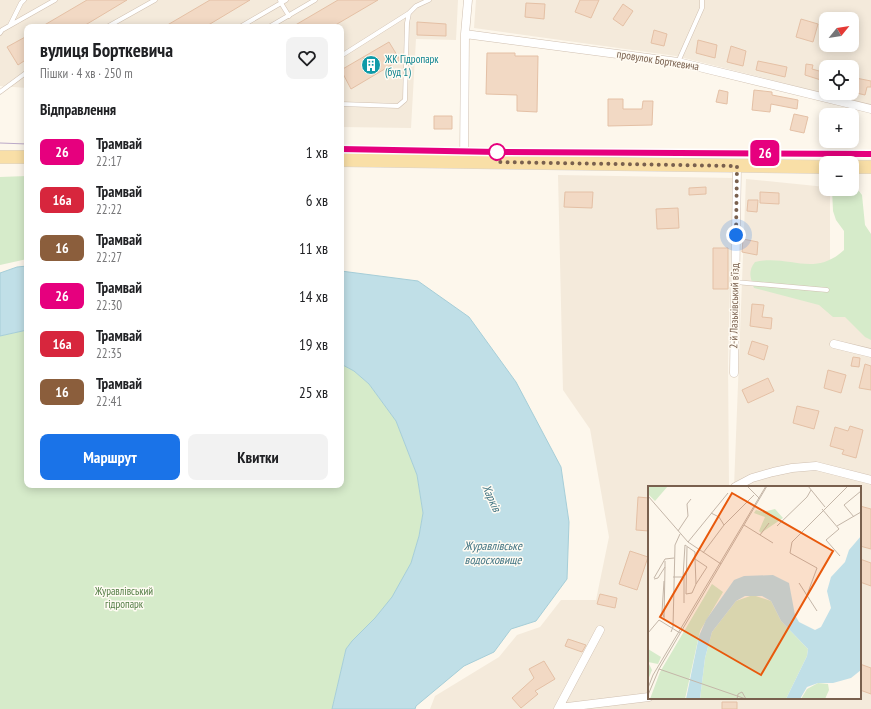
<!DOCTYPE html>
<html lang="uk">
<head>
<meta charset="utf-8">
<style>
	body { margin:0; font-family:"PT Sans Narrow",sans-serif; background:#f2f2f2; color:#202124; height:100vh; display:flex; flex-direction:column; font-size:15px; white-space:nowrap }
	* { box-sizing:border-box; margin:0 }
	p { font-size:13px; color:#757577 }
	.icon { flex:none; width:22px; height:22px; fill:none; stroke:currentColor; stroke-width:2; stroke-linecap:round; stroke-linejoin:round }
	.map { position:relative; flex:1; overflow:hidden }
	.sheet { position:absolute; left:24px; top:24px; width:320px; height:464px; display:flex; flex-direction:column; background:#fff; border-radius:8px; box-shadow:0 2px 10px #0003 }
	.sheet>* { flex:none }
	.badge { padding:0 8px; border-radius:6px; font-size:14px; line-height:26px }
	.needle { width:26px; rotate:60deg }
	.tools { position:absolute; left:819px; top:12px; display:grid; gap:8px }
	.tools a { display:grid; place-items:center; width:40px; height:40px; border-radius:8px; background:#fff; box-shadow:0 2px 10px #0003; font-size:20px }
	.you { position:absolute; width:20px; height:20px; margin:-10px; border:3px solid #fff; border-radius:50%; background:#1a73e8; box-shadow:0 0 0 6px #1a73e833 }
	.map>.badge { position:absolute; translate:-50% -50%; box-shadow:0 0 0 2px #fff }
	h2 { padding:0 16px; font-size:15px; line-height:36px }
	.round { display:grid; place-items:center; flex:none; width:42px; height:42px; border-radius:8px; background:#f2f2f2 }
	.summary { display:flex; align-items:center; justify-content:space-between; height:68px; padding:0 16px }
	h1 { font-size:19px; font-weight:600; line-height:30px }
	.button { display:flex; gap:8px; margin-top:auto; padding:8px 16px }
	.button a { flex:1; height:46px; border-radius:8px; background:#1a73e8; color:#fff; font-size:16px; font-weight:600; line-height:46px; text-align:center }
	.button a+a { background:#f2f2f2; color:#202124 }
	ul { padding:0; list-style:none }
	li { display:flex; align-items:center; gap:12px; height:48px; padding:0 16px }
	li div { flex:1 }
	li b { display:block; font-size:15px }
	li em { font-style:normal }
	li .badge { min-width:44px; font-weight:700; text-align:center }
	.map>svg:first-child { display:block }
	.residential { fill:#f4eadb; fill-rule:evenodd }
	.green { fill:#d6ebca }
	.water { fill:#c0dfe7; stroke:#a6ced8 }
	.building { fill:#f2d9c4; stroke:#e4c0a5 }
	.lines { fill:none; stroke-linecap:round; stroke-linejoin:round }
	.service-casing { stroke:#d0c0b1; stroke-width:5 }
	.minor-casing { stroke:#d0c0b1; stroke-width:9 }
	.primary-casing { stroke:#d9d2cd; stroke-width:14 }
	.service { stroke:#fff; stroke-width:4 }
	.minor { stroke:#fff; stroke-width:8 }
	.primary { stroke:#f9dfa7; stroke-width:13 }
	.tram { stroke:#bba9c8; stroke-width:1 }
	.line-casing { stroke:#fff; stroke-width:9 }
	.line { stroke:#e6007e; stroke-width:6 }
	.walk { stroke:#79604e; stroke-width:4; stroke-dasharray:0 7.2 }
	.stop-dot { fill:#fff; stroke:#e6007e; stroke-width:2 }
	.labels { text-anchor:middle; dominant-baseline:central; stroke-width:3; stroke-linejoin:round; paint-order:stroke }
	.culture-label { font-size:11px; fill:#0d838f; stroke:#fffbf3; text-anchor:start }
	.street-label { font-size:11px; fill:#79604e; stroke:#fffbf3 }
	.park-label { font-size:11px; fill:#547e46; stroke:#fffbf3 }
	.water-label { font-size:12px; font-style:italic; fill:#447684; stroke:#fffbf3 }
	.inset-road { fill:none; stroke:#c4b6a8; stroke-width:1 }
	.view { fill:#e8590c; fill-opacity:0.15; stroke:#e8590c; stroke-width:2 }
	.inset-edge { fill:none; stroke:#79604e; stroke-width:2 }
</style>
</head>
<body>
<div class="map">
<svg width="871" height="709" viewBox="0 0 871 709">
	<rect width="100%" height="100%" fill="#fdf7ec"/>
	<path class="residential" d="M0,0H458L456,40L416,39L411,128L341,127V27H27V88L0,86Z
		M476,0H871V105L676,56L474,28ZM826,19H852V45H826ZM826,67H852V93H826Z
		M558,175L733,178L728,362L729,487H649V698H860V487H734L746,179L826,187V189H830V282L871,291V709H430L435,696L499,657L517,635L540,627L561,600H596L609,537L590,429L563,390Z"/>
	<path class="green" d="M27,176V259L0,265V177Z
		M852,182L862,195L865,225L871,234V340L865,337L845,317H833L819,305L754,288C750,277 748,271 755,262C789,254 814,278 844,250V231L836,220L833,211L832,189H852Z
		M27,330V485H341V364L354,371L369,384L396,421L417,475L423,513L419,536L411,563L392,598L375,618L346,649L332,709H0V336Z"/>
	<path class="water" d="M27,266V330L0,336V273L17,267Z
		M341,271L418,281L469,317L516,382L561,467L569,522L567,579L536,621L511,629L494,652L464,666L416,706L415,709H332L346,649L352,641L375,618L392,597L411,563L419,536L423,513L417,475L396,421L369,384L354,371L341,364Z"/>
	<path class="building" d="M87,0H127L82,27H41Z
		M210,0H250L205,27H164Z
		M338,0H378L332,27H292Z
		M580,0H599L591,18L575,12Z
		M526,3L545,4L544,19L525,17Z
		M623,4L633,11L623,26L613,19Z
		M801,19L818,24L813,42L796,37Z
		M417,22L446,24V36L417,35Z
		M654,30L667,34L664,46L651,43Z
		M27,36V59L18,65L7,47Z
		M698,40L717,45L715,58L696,53Z
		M389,42L400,60L351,89L341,70Z
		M731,46L746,51L743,66L727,62Z
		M487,53H515V56H538L537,112L517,111V95L486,94Z
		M758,61L787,67L785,77L756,70Z
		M806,64L813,65L812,69L826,73L824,81L805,75Z
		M856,78L871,81V87H867L865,95L852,92Z
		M719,90L728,92L727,104L716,102Z
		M754,90L772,92V95L798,100L797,109L771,104L770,112L752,110Z
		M608,99H623V109H642L643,101H653L652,125L608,126Z
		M794,114L808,117L804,133L790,130Z
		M434,116H452V129H434Z
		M706,187V194L689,195V188Z
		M565,192H593L592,208L564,207Z
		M760,192L779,193V204L760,203Z
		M748,200H758L757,212L747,211Z
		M678,208L679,228L657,229L656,209Z
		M743,239L758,242L757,255L742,252Z
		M713,248H728V289H713Z
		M752,304L764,305L762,317L772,318L771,329L750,326Z
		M752,341L768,346L764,360L748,354Z
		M853,357L860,358L859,367L851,366Z
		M865,364L871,366V390L859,388Z
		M828,370L846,375L841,393L824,388Z
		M768,378L774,391L748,403L742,390Z
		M797,406L819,411L814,429L793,423Z
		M850,426L863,430L856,458L842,454L844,450L830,446L835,427L848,431Z
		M638,497L649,498V531L636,530Z
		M860,506L871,509V549L860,546Z
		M630,551L648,557L637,590L619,584Z
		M860,559L871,563V586L860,582Z
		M600,594L617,598L615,608L597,604Z
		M568,639L586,645L582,652L565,646Z
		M544,661L555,679L535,691L538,694L521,708L512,698L534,678L529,669Z
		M860,664L871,668V694L860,690Z
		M722,702H737V709H722Z"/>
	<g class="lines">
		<g class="service-casing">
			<path id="service" d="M280,0L281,3L286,0
				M10,25L21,3L24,0
				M107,27L155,0
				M240,27L281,3L289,16
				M269,27L315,0
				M0,33L2,30L55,0
				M341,56L409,13L416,6L429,0
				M678,62L702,8V0
				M0,92L27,72
				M341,104L398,106L405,100L407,23L409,13
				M735,282L827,290"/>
		</g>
		<g class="minor-casing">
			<path id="minor" d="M465,34L678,62L871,109
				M464,162L465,34L468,0
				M834,344L871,353
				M734,373L737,166
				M735,487L752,478L773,472L792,468L816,466L871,480
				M559,708L649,697
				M558,709L600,630"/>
		</g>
		<g class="primary-casing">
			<path id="primary" d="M0,157H27
				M341,160L826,167
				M852,167H871"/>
		</g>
		<use href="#service" class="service"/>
		<use href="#minor" class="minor"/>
		<use href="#primary" class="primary"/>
		<path class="tram" d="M0,143L27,144
			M341,149L490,152L871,154"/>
	</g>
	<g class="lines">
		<g class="line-casing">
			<path id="line" d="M341,149L497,152L871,154"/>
		</g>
		<use href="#line" class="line"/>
		<path class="walk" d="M497,152L496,162L737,166L736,235"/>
	</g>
	<defs>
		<g id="building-disc" transform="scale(1)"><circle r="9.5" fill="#0f9aa8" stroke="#fffbf3"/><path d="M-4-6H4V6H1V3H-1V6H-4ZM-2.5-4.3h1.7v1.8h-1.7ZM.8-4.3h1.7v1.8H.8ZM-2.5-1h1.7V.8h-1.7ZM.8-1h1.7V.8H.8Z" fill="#fff"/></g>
	</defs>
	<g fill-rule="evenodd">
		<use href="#building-disc" x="371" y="65"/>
	</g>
	<circle class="stop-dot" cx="497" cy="152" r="8"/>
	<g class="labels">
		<g class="culture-label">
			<text x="385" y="59">ЖК Гідропарк<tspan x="385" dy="13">(буд 1)</tspan></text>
		</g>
		<g class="street-label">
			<text transform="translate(658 60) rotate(9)">провулок Борткевича</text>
			<text transform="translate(734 306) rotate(-89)">2-й Лазьківський в’їзд</text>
		</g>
		<g class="park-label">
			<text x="124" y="591">Журавлівський<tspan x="124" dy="13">гідропарк</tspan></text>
		</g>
		<g class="water-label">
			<text transform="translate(492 498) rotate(66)">Харків</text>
			<text x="493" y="545">Журавлівське<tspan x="493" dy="14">водосховище</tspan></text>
		</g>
	</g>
	<g transform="translate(648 486)">
		<rect width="213" height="213" fill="#fdf7ec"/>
		<path d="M0,0H20L7,15L0,8ZM127,23L135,32L113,47L111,45L117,31L106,27L108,24L115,26ZM64,98L75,106L52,145L37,213H2L12,186ZM105,109L123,115L133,135L160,163L159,170L138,213H52L57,172L64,146L88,115ZM0,163L13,171L10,178L0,176L4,184L0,194ZM170,197L180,198L181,204L177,213H153L159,203Z" fill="#d6ebca"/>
		<path d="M213,50V184L203,192L185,197H170L159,201L152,213H138L159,170L160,163L133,135L123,115L114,110H97L88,115L64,146L57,172L52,213H38L51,150L58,134L86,94L96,90L125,89L141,97L147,129L151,136L167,144L173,141L183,122L179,105L183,91L197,76L201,64Z" fill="#c0dfe7"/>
		<path class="inset-road" d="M99,0L112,13M160,0L177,21M0,10L40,56L73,78M174,23L191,43L178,54L192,70M63,27L71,31L76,39M206,31L196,19L213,5M96,39L125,57M129,40L159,11L163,4M189,40L213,26M30,45L40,30L39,18L43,13M112,49L121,37M40,56L80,7M55,67L76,39L106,9M17,81L16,133L25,139M25,91H35L37,59L47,66V73L59,81L48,98L47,73M6,92L17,73L26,72M6,93L10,92L17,81V75M151,97L169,125M38,108L39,61M38,108L44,107L48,98M159,109L169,82L142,67L144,56L200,0M36,117V91M16,131L14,126L16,95M23,146L25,141L27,59L32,48M0,147L11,134L32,147M11,183L98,213M0,202L5,189L118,0M0,209L11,183L119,0M89,213L90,208L94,206L98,213"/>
		<path class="view" d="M84,7L185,65L113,189L12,131Z"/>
		<rect width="213" height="213" class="inset-edge"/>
	</g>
</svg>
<div class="tools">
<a><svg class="needle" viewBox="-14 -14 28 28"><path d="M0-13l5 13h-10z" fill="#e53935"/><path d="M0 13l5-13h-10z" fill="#757577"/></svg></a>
<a><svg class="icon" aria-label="locate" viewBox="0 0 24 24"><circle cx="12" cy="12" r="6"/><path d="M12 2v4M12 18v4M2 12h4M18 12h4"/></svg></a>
<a>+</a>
<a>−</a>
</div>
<div class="you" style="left:736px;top:235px"></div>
<b class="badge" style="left:765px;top:153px;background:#e6007e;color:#fff">26</b>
<section class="sheet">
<div class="summary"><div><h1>вулиця Борткевича</h1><p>Пішки · 4 хв · 250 m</p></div><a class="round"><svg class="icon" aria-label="heart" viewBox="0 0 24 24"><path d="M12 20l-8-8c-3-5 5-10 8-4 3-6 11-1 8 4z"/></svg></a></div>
<h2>Відправлення</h2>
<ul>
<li><span class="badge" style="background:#e6007e;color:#fff">26</span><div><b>Трамвай</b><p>22:17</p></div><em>1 хв</em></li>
<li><span class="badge" style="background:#d7263d;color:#fff">16a</span><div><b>Трамвай</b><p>22:22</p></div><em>6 хв</em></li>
<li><span class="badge" style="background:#8b5e3c;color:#fff">16</span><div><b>Трамвай</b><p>22:27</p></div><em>11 хв</em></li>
<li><span class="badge" style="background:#e6007e;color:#fff">26</span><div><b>Трамвай</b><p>22:30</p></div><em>14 хв</em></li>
<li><span class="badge" style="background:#d7263d;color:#fff">16a</span><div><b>Трамвай</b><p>22:35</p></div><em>19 хв</em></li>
<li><span class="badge" style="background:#8b5e3c;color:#fff">16</span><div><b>Трамвай</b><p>22:41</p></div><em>25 хв</em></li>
</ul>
<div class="button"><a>Маршрут</a><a>Квитки</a></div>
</section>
</div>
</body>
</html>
